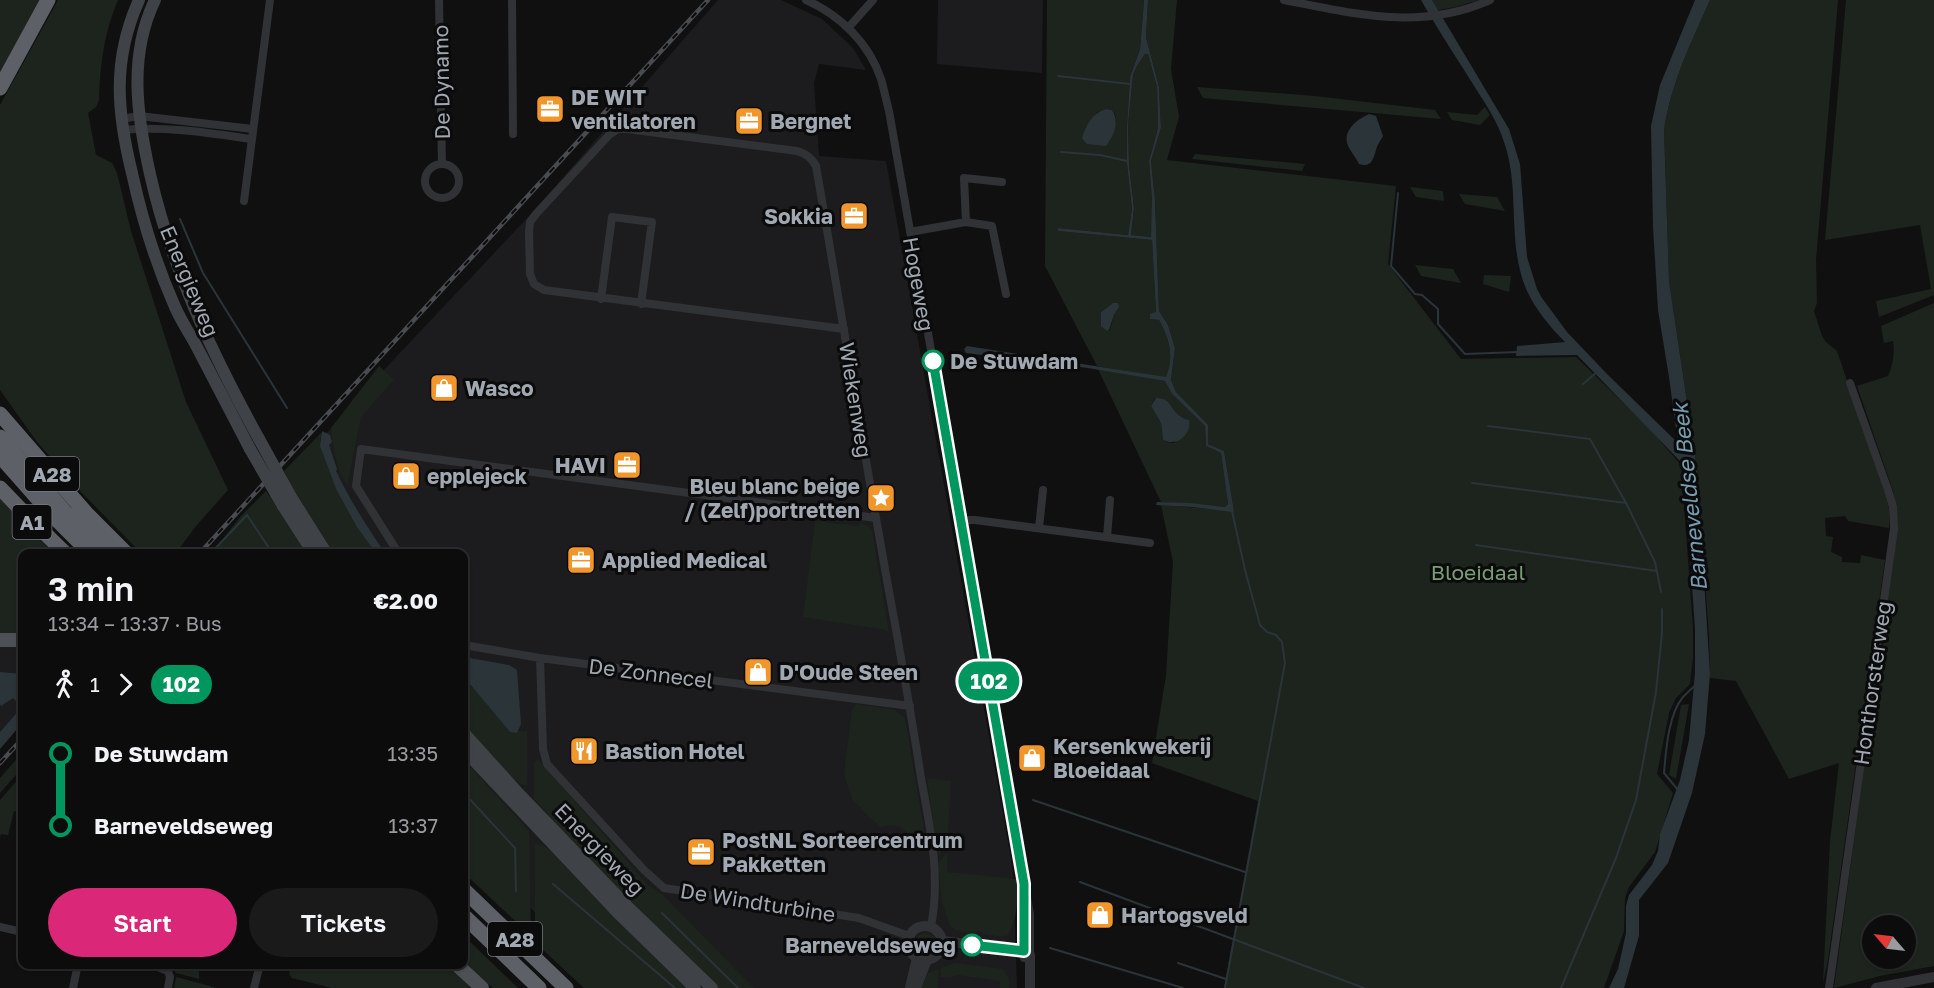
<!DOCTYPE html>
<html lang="en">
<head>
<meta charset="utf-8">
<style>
	body { margin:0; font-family:"Golos Text",sans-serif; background:#1a1a1b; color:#f1f3f6; height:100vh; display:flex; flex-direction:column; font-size:22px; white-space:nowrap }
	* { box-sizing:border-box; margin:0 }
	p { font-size:20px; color:#9a9b9d }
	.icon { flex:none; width:33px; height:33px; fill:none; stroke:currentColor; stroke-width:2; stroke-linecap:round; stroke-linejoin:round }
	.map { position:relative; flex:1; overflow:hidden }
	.side { position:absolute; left:18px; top:549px; width:450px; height:420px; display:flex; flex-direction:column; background:#0c0c0d; border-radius:12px; box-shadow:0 2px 4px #0004,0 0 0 2px #2c2c2e }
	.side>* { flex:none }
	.badge { padding:0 12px; border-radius:20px; font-size:21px; line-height:39px }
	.needle { width:39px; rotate:298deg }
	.buttons { position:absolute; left:1862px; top:915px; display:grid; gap:12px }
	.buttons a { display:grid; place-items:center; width:54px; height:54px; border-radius:50%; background:#0c0c0d; box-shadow:0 2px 4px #0004,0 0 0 2px #2c2c2e; font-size:30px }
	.map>.badge { position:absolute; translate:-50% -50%; box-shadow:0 0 0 3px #fff }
	.legs { display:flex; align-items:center; gap:9px; height:66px; padding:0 30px; font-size:20px }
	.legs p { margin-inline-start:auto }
	.head { display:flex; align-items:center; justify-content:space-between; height:102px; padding:0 30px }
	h1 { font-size:33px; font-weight:600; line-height:45px }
	.action { display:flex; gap:12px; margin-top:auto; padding:12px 30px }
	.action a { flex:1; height:69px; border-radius:36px; background:#db2777; color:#fff; font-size:24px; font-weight:600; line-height:69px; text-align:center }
	.action a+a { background:#1a1a1b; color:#f1f3f6 }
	ul { padding:0 30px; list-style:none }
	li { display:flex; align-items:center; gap:21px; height:72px; font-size:22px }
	li i { display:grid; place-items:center; width:9px; height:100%; margin:0 8px; background:currentColor }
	li i::after { content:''; width:15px; height:15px; margin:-8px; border:4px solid; border-radius:50%; background:#0c0c0d }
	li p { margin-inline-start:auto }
	li:first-child i { background:linear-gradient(#0000 50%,currentColor 0) }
	li:last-child i { background:linear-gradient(currentColor 50%,#0000 0) }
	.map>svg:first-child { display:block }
	.built { fill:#1c1c1e }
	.green { fill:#1c241d; fill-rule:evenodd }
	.water { fill:#2a3439; fill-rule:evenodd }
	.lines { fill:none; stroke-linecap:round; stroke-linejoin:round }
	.stream { stroke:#2a3439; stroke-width:2 }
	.minor { stroke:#313236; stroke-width:8 }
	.tertiary { stroke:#313236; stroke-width:10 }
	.secondary { stroke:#3f4246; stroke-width:12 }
	.primary { stroke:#4d5055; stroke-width:14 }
	.motorway { stroke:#5d6167; stroke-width:15 }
	.rail-casing { stroke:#484b4f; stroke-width:4.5 }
	.rail { stroke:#0b0b0c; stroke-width:2; stroke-dasharray:7; stroke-linecap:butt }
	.secondary-bridge { stroke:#3f4246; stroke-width:12 }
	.line-1-casing { stroke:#fff; stroke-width:14 }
	.line-1 { stroke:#00965e; stroke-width:9 }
	.stop-1-dot { fill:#fff; stroke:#00965e; stroke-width:3 }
	.labels { text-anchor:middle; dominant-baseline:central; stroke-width:6; stroke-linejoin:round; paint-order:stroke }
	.shield { fill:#0b0b0c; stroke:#747980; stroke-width:1.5 }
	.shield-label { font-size:20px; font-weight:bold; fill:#a1a8b2 }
	.street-label { font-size:21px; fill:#a1a8b2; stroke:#0b0b0c }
	.poi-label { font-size:21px; font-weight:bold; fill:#a1a8b2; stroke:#0b0b0c; text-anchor:start }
	.stop-label { font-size:21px; font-weight:bold; fill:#a1a8b2; stroke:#0b0b0c; text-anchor:start }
	.park-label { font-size:21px; fill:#7a9d78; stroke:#0b0b0c }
	.water-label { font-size:22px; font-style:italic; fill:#779bae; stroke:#0b0b0c }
</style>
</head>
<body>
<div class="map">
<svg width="1934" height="988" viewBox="0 0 1934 988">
	<rect width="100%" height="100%" fill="#101011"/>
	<path class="built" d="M718,0H781L822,19L853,48L866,70L819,64L814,83L819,156L886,161L1013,870L1017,988H613L464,844V554H217L380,374L531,214Z
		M938,0H1043L1042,73L937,64Z
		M0,513L22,554V724L0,749Z"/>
	<path class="green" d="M0,0H41L0,77Z
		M58,0H118C104,33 100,64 99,100L96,107L88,113L96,155L112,163L117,173L131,231L186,402L228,490L196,526L176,553H141L80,491L37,442L0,390V105Z
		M1047,0H1144L1140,49L1130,77L1127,125V164L1132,209L1128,235L1058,228V231L1152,240L1156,312L1150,319L1159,320C1170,340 1174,356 1166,378L1097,366L1045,266ZM1106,109L1112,110C1121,120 1113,130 1110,141L1086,127L1098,112ZM1113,303L1119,307L1114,315L1110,330L1107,331L1101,312Z
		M1148,0H1177L1171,69L1179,117L1167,160L1396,186L1388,264L1461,359L1576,357L1649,428L1681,465L1693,628V658L1690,684L1676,698L1669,713L1657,774L1673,793L1655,852L1629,887L1625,898L1624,931L1604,988H1224L1258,801L1152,763L1166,675L1173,562L1161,505L1234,511L1224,451L1208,444L1207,425L1176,392L1171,380L1175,348L1168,325L1159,311L1155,200L1151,161L1161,128L1159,87L1146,37Z
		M1432,0H1479L1455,7L1438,10Z
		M1710,0H1838L1816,260L1817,303L1814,311L1822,336L1826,342L1837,351L1885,493L1889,509V528L1848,521L1845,516L1825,518L1826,536L1833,537L1831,552L1842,557V562L1860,563L1861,555L1885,560L1828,960L1823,983L1830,841L1839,763L1789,779L1736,681L1710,678L1709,636L1697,469L1669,281L1664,130C1671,83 1691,43 1710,0Z
		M1846,0H1934V295L1879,317L1876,301L1931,289L1920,225L1825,240Z
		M1145,54H1148L1157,87L1158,128L1149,161L1152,200V237L1131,235L1134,208L1129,164L1128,125L1133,75L1137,66Z
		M1197,87L1315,96L1435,110L1441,119L1203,98Z
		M1485,107L1490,115L1480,125L1452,120L1447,112L1477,115Z
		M1195,154L1305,164L1302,171L1192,159Z
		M1410,187L1443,191L1444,201L1416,197Z
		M1459,194L1497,197L1505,211L1465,204Z
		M1415,265L1453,269L1461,283L1421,276Z
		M1484,275L1511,276L1509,292L1483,284Z
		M1934,303V966L1880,976L1834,988L1866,752L1887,618L1885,616L1897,513L1893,491L1857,386L1888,376C1893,364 1895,354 1893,341L1884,343L1881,326ZM1872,926H1905V958H1872Z
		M379,366L394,380L361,417L348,481L349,486C335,471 334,448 331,428Z
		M1098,369L1166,381L1172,394L1205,426L1206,446L1221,453L1228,504L1225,507L1161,502ZM1155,398C1174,397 1169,415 1189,420L1174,443L1166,442L1163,440L1161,423L1151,406Z
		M321,433L322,435L320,441L321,448L342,501L376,553H334L295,492L284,471Z
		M266,491L307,553L211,554L241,516Z
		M0,499L53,553L22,554V636L0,635Z
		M815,521L859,526L860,523L866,525L872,530L889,633L886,630L803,617Z
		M464,677L510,732L517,733L518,731H527V786C510,783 477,740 464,725Z
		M856,704L895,710L905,718L925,836L919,841C903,833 903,821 881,827L868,816L852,799L844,774L852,709Z
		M1689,704L1676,779L1669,775L1681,705Z
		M22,753V768L0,793V778Z
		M538,759L648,885L663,895L754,988H719L678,950L548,816V814L534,799V763Z
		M464,760L529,831L531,936L464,873Z
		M22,775V813L14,811L8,835L1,834L0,837V800Z
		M927,778L951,781L947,846L938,856Z
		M535,844L544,846L548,849L550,848L692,988H584L541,948L542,946L539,944L540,934L535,930Z
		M947,853V872L1017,879C1019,899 1017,918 1008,935L1003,937L983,934V932L977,931L976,933L955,930L950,926L942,902L938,863Z
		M915 943a10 10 0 1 1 20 0a10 10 0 1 1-20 0Z
		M464,936L518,988H493L464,964Z
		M955,963L1003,969L1009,979V988H1000V981L957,975L950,978L941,977V968Z
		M169,965H199V979L176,973Z
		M292,965H449L475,988H332L292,978L289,974Z
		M939,969L938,988H921L928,973Z
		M176,977L214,987V988H174Z"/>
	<path class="water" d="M1144,0H1148L1146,37L1159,87L1161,128L1151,161L1155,200L1159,311L1168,325L1175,348L1171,380L1176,392L1208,425V444L1224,451L1234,511L1232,512L1192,507L1156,505L1157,502L1190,503L1225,507L1228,504L1221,453L1206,446L1205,426L1172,394L1165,381L1088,368L966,353L964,349L967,346L1166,377C1174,356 1170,340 1159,320L1150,319V314L1156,312L1152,240L1058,231V228L1128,235L1132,209L1127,164V125L1130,77L1140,49ZM1145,54H1148L1157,87L1158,128L1149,161L1152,200L1151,237L1131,235L1134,208L1129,164L1128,125L1133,75L1137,66Z
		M1421,0H1432L1509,129L1520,164L1527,257L1537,289L1542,298L1567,332L1607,374L1678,443L1669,377L1658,310L1653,227L1651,126L1660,85L1695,0H1710C1691,43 1671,83 1664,130L1669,281L1697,469L1710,674L1705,734L1692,793L1668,863L1639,900V936L1624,988H1609L1618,969L1626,933V906L1629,895L1652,865L1658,851L1660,834L1680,780L1689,740L1695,672V629L1684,469L1683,464L1678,459L1577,355L1516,356L1517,346L1565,342C1550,327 1536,310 1527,291C1506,244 1521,190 1504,142C1498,123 1487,106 1476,89C1458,60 1438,30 1421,0Z
		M1106,109L1112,110C1120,121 1114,136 1106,146L1087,144L1082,138C1086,125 1092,113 1106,109Z
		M1369,114L1376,116L1383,136C1381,140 1377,145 1376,150C1373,160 1371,168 1359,164C1356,157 1349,150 1347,143C1344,129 1358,119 1369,114Z
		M1113,303H1118L1119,307L1114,315L1109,330L1107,331L1101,326V312Z
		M1156,398C1174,397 1169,415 1189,420C1192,435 1176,447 1163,440L1161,423L1151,406Z
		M322,431L330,435L332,442L329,445L337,469L336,471C350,500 367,527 385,553H376L357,527L337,491L320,446Z
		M464,657L509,665L517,670L521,724L517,733L510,732L464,677Z
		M0,672L22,674V723L0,749V732L22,707L13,698L1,706L0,704Z"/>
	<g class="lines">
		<path class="stream" d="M1058,76L1130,84
			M1061,152L1100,155L1127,161
			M1398,193L1391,266L1415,294L1422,295L1438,309V324L1465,354L1518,352
			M180,219L203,273L287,408
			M1583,384L1597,372
			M1488,426L1590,439L1626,503L1655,562L1661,592
			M1472,483L1626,503
			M1476,545L1657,571
			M210,554L247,515L273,554
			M1678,790L1664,773C1666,751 1668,715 1683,697C1687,693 1692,688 1697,684
			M464,793L515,848L516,891
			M1033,800L1245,872
			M1080,882L1364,988
			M553,884L675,988
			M662,913L738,988
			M1050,948L1183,988
			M1178,963L1226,979
			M1225,988L1285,663L1282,642L1276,635L1267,632L1260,625L1245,570L1232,511
			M1561,988L1616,858L1636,800L1656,692L1662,633V609"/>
		<path class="minor" d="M439,0L442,164
			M512,0L513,134
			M806,0C840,15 869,43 881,79C884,89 886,100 889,111L1030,914V955
			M1284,0C1356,14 1420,31 1490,0
			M848,28L873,0
			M121,119L139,116L253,129
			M123,130C166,126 209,133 251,139
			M425 181a17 17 0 1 1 34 0a17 17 0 1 1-34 0Z
			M244,201L270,0
			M966,222L964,178L1002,182
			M910,232L966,222L992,226L1006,294
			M601,299L612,217L652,222L641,304
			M844,329L544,290L534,284L530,274L529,232L530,222L536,214L609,135L618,129H627L797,151C806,154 811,157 816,166C843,322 868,479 897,635C905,682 914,730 921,778C930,826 941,877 931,926
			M961,524L968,520H975L1150,543
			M1039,528L1043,490
			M1107,537L1110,500
			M399,554L356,486L361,449L876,518
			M464,645L540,658L910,706
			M540,658L543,749L547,764L644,870L664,888L859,918L909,936
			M0,927L22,932
			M1024,958V902
			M149,964L168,971L170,977L168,988
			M73,988L78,964
			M254,988L260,964
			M1829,988L1894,529L1893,507L1888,490L1850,383"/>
		<path class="tertiary" d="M908 943a17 17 0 1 1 34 0a17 17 0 1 1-34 0Z
			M943,941L1024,951L1030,955V988
			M910,988L917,958
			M916,988L927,960
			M1876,988L1934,977"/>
		<path class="secondary" d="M139,0C112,60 117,112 132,173C142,219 156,264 175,307C182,323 192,337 199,351C216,384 233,416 250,449
			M155,0C128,56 137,116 150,174C171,268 213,355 259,439
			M291,497L327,554
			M283,506L314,554
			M464,733L519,794L627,906L712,988
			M464,750L618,913L695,988"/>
		<path class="primary" d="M0,640H22
			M456,964L482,988"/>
		<path class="motorway" d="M0,88L48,0
			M0,414L86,513L127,554
			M0,437L64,511L107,554
			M0,456L54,517L91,554
			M0,488L27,516L66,554
			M464,890L566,988
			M464,916L539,988"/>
		<g class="rail-casing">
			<path id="rail" d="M199,554L708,0
				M0,763L22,739"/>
		</g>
		<use href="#rail" class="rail"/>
		<path class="secondary-bridge" d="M259,439L291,497
			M250,449L283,506"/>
	</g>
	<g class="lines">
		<g class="line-1-casing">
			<path id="line-1" d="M933,361L1024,884V951L972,945"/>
		</g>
		<use href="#line-1" class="line-1"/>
	</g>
	<defs>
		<g id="office-square" transform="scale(1.5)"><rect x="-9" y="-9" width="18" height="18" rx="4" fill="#f0962a" stroke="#0b0b0c"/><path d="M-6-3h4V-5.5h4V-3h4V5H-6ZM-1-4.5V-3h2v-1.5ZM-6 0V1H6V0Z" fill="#fff"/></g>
		<g id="shop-square" transform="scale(1.5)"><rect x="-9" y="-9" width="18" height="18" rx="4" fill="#f0962a" stroke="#0b0b0c"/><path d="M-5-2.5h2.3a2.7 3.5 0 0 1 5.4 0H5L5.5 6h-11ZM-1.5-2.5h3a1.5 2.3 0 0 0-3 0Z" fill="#fff"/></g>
		<g id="sight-square" transform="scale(1.5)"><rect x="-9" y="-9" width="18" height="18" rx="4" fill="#f0962a" stroke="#0b0b0c"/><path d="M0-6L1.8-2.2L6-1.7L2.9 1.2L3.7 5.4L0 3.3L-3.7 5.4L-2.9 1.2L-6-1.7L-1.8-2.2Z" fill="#fff"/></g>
		<g id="restaurant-square" transform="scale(1.5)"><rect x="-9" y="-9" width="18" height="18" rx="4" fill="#f0962a" stroke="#0b0b0c"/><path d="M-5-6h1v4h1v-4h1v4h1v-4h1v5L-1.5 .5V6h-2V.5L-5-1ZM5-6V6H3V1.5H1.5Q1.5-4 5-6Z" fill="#fff"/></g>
	</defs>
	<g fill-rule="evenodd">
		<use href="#office-square" x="550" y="109"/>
		<use href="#office-square" x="749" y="121"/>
		<use href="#office-square" x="854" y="216"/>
		<use href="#shop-square" x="444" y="388"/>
		<use href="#office-square" x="627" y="465"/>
		<use href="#shop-square" x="406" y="476"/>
		<use href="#sight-square" x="881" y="498"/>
		<use href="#office-square" x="581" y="560"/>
		<use href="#shop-square" x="758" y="672"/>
		<use href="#restaurant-square" x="584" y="751"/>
		<use href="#shop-square" x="1032" y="758"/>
		<use href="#office-square" x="701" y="852"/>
		<use href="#shop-square" x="1100" y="915"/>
	</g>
	<g class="stop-1-dot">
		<circle cx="933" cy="361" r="10"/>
		<circle cx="972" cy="945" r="10"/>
	</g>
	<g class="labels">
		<g class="shield">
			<rect x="25" y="457" width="54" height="34" rx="4.5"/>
			<rect x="12.5" y="505" width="39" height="34" rx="4.5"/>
			<rect x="488" y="922" width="54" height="34" rx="4.5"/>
		</g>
		<g class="shield-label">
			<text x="52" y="474">A28</text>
			<text x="32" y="522">A1</text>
			<text x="515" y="939">A28</text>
		</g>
		<g class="street-label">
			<text transform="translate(441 82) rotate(-91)">De Dynamo</text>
			<text transform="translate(190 281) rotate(67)">Energieweg</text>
			<text transform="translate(919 284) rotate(80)">Hogeweg</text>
			<text transform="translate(856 400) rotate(81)">Wiekenweg</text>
			<text transform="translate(651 673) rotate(7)">De Zonnecel</text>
			<text transform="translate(1872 683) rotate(-82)">Honthorsterweg</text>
			<text transform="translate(600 849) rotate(46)">Energieweg</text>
			<text transform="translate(758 902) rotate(9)">De Windturbine</text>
		</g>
		<g class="poi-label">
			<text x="571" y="97">DE WIT<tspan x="571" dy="24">ventilatoren</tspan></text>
			<text x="770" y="121">Bergnet</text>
			<text x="833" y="216" text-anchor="end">Sokkia</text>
			<text x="465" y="388">Wasco</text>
			<text x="606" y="465" text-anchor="end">HAVI</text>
			<text x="427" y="476">epplejeck</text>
			<text x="860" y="486" text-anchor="end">Bleu blanc beige<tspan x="860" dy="24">/ (Zelf)portretten</tspan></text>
			<text x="602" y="560">Applied Medical</text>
			<text x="779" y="672">D'Oude Steen</text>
			<text x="1053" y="746">Kersenkwekerij<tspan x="1053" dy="24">Bloeidaal</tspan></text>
			<text x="605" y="751">Bastion Hotel</text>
			<text x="722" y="840">PostNL Sorteercentrum<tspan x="722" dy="24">Pakketten</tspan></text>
			<text x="1121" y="915">Hartogsveld</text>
		</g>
		<g class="stop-label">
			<text x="950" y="361">De Stuwdam</text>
			<text x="956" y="945" text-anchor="end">Barneveldseweg</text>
		</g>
		<g class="park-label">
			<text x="1478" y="572">Bloeidaal</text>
		</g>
		<g class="water-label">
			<text transform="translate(1689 497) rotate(-96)">Barneveldse Beek</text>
		</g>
	</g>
</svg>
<div class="buttons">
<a><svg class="needle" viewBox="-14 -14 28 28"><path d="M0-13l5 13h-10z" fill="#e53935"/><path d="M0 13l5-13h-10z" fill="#9a9b9d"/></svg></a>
</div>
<b class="badge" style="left:989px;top:681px;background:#00965e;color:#fff">102</b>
<section class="side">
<div class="head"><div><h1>3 min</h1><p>13:34 – 13:37 · Bus</p></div><b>€2.00</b></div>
<div class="legs"><svg class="icon" aria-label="walk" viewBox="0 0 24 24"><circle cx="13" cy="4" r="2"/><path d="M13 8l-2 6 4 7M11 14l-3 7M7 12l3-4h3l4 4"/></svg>1<svg class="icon" aria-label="forward" viewBox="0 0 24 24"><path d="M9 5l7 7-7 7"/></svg><b class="badge" style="background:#00965e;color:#fff">102</b></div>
<ul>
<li><i style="color:#00965e"></i><b>De Stuwdam</b><p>13:35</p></li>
<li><i style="color:#00965e"></i><b>Barneveldseweg</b><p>13:37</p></li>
</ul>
<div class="action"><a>Start</a><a>Tickets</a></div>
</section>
</div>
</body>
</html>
